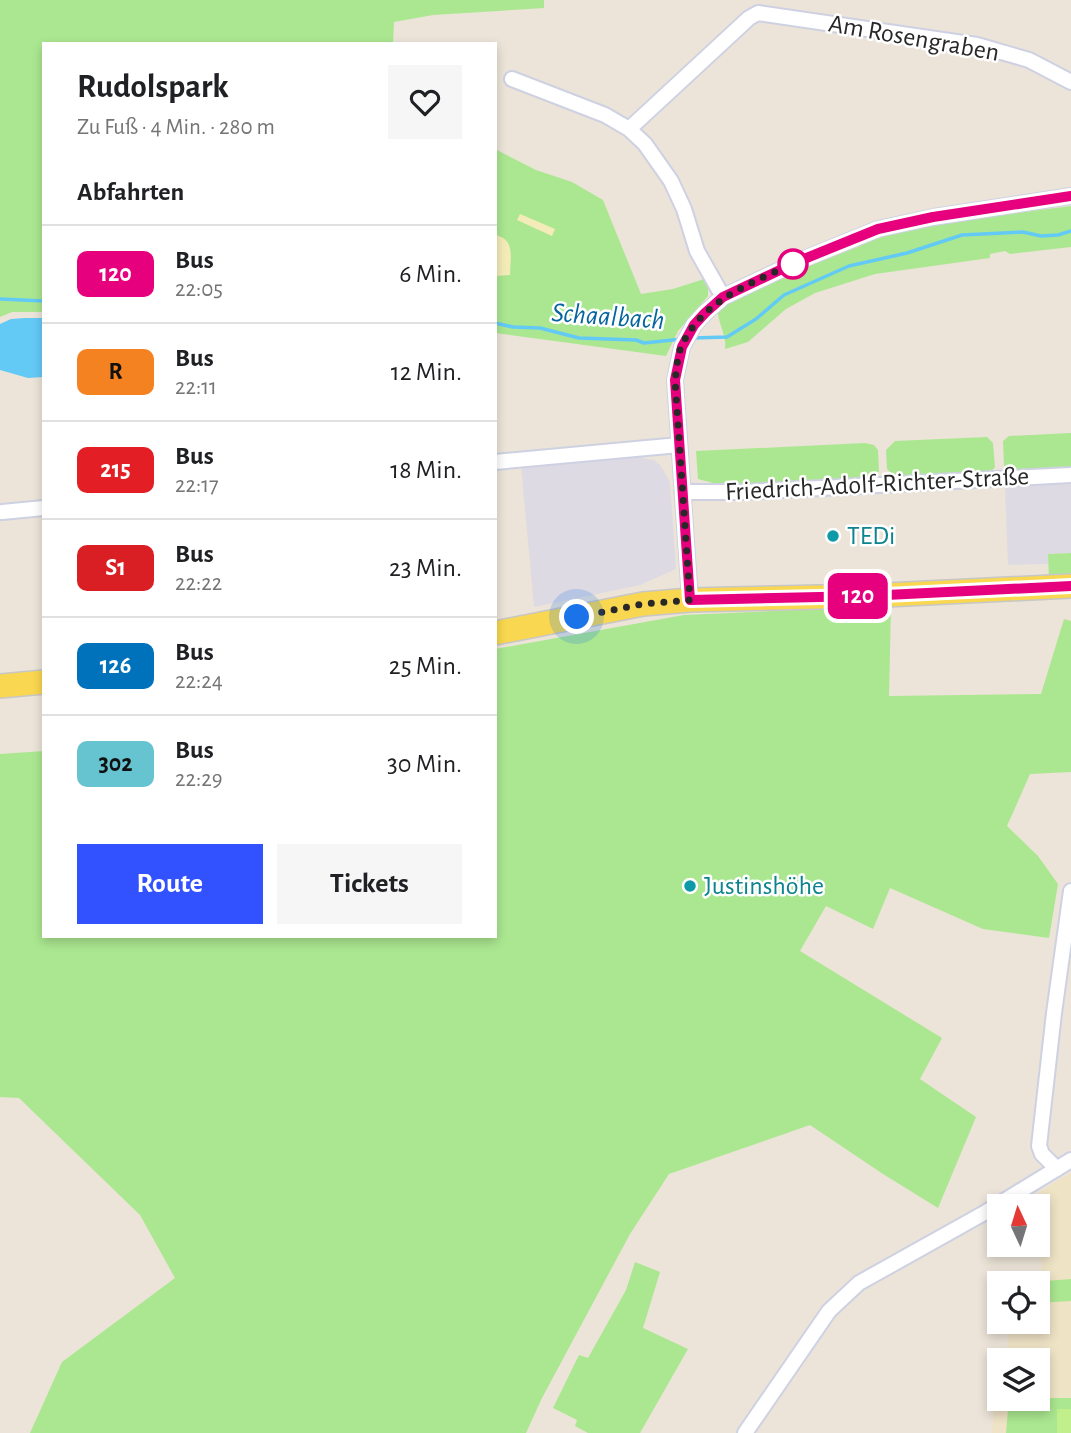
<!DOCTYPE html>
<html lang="de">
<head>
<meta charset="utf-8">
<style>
	body { margin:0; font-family:"Alegreya Sans",sans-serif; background:#f6f6f6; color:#202124; height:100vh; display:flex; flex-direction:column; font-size:26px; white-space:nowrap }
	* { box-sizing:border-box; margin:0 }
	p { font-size:23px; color:#757577 }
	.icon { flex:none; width:38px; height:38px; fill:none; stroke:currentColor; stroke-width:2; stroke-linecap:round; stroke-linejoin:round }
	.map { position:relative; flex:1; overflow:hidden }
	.drawer { position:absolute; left:42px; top:42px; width:455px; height:896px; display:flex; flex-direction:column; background:#fff; border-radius:0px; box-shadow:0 4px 10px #0003 }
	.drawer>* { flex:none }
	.badge { padding:0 14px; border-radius:10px; font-size:24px; line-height:46px }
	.needle { width:46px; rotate:356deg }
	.fabs { position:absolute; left:987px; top:1194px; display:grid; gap:14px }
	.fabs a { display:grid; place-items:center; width:63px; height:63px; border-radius:0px; background:#fff; box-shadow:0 4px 10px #0003; font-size:35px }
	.you { position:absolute; width:35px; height:35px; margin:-18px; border:5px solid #fff; border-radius:50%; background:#1a73e8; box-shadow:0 0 0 10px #1a73e833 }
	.map>.badge { position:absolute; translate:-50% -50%; box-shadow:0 0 0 4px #fff }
	h2 { padding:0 35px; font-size:26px; line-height:63px }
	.round { display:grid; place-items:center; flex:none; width:74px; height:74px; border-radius:0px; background:#f6f6f6 }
	.headline { display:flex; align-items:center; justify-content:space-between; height:119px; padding:0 35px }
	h1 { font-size:33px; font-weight:600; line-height:52px }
	.cta { display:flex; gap:14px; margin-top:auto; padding:14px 35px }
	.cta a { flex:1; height:80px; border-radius:0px; background:#3252ff; color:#fff; font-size:28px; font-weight:600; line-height:80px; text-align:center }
	.cta a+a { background:#f6f6f6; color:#202124 }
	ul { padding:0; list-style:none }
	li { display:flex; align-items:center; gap:21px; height:98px; padding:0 35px; border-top:2px solid #e0e0e0 }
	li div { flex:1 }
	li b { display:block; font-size:26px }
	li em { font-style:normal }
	li .badge { min-width:77px; font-weight:700; text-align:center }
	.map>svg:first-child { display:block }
	.industrial { fill:#dddae3 }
	.education { fill:#efe3c6 }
	.green { fill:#abe790 }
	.sand { fill:#f4ecb8 }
	.pitch { fill:#c1ef8b }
	.water { fill:#63caf6 }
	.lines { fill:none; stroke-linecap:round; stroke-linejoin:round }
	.stream { stroke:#63caf6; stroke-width:3.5 }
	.street-casing { stroke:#ced1e2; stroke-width:18 }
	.primary-casing { stroke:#c7c7c7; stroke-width:26 }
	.street { stroke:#fff; stroke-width:14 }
	.primary { stroke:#f9d750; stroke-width:23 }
	.line-casing { stroke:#fff; stroke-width:16 }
	.line { stroke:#e6007e; stroke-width:10 }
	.walk { stroke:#282828; stroke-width:7; stroke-dasharray:0 12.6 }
	.stop-dot { fill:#fff; stroke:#e6007e; stroke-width:3.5 }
	.culture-dot { fill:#0f9aa8; stroke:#fff; stroke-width:2.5 }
	.labels { text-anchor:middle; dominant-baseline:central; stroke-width:5; stroke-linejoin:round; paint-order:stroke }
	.street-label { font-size:26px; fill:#282828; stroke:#fff }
	.culture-label { font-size:26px; fill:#0d838f; stroke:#fff; text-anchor:start }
	.water-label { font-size:28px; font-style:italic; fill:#05659f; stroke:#fff }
</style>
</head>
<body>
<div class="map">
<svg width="1071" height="1433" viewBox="0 0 1071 1433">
	<rect width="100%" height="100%" fill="#ece4d8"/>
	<path class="industrial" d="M641,455L642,458L654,460L661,466L670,482L676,569L640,585L534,607L521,466Z
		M1071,483V553L1048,554V564L1008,565L1005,487Z"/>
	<path class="education" d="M1071,1173V1433H992L995,1392L999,1390V1398H1038V1360H1008L1009,1321H1038V1283H1004V1279L1042,1278L1039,1192Z"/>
	<path class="green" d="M0,0H544V8L433,15L394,22L393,44H44V312H12L0,317Z
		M495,149L536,170L572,182L603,200L641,294L673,289L704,279L708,286V296L678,331L666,356L495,333Z
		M1071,206V247L1010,254L1005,251L990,254V258L875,274L815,293L786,309L748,342L725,349C727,337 719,325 718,313L730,301L825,256L827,259L860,246L859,241L920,225Z
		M1071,433V469L1009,472L1004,466L1003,441L1009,436Z
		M987,437L993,443L995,467L990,473L896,478L887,469L886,450L895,441Z
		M865,443L874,445L878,450L879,472L871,479L754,485L752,483L717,484L698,479L696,451Z
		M1071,553V581H1049L1048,554Z
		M891,606L889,696L1041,694L1064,619L1071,621V772L1030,774L1007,826L1038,856L1058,884L1049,938L983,929L890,888L873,929L826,906L800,951L942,1038L920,1079L976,1117L938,1208L883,1174L810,1125L669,1174L630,1234L542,1398L526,1433H30L62,1362L175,1278L140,1215L19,1098L0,1097V754L44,751V936H495V649L684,615Z
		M635,1262L660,1272L643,1328L688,1349L640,1433H588L575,1426L577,1420L553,1408L579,1355L588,1358L626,1290Z
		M1071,1279V1301L1038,1303V1283H1018Z
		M1009,1398H1071V1409H1057V1433H1006Z"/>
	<path class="sand" d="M520,214L555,229L552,236L517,220Z
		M495,235C516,239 510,259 510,275L495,276Z"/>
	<path class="pitch" d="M1057,1409H1071V1433H1057Z"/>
	<path class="water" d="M25,318H44V377L28,378L0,370V324L11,319Z"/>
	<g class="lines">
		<path class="stream" d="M0,299L44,301
			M495,323L513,327L540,328L579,338L636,340L644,343L682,339
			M693,338L727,337L756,319L784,295L849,266L907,253L962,235L1023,232L1041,236L1058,235L1071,231"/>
		<g class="street-casing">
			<path id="street" d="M512,79L605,115L629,129L645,144L671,181L684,209L697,251L723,297
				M629,129L749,18L758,13L977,45L1029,60L1071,82
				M495,462L679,445
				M682,492H745L1071,475
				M2,512L44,508
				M690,600L675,380L682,347L694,325L705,313L723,297L799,261L878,229L934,217L1071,196
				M1057,1169L1042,1154L1039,1146L1054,1013L1071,891
				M745,1433L829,1311L859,1283L986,1212L1071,1160"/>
		</g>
		<g class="primary-casing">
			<path id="primary" d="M495,633L643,604L690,600L866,596L1071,586
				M0,686L44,682"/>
		</g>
		<use href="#street" class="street"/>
		<use href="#primary" class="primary"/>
	</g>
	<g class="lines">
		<g class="line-casing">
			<path id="line" d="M1071,196L933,217L878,229L799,261L723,297L705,313L694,325L682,347L675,380L690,600L866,596L1071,586"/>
		</g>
		<use href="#line" class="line"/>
		<path class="walk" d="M577,617L643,604L690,600L675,380C677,369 677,357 681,347C703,298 755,282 799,261L793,264"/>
	</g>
	<circle class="stop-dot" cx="793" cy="264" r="14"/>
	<g class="culture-dot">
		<circle cx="833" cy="536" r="7"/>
		<circle cx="690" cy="886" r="7"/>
	</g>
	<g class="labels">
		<g class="street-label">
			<text transform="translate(914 38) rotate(10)">Am Rosengraben</text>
			<text transform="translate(877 484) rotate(-3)">Friedrich-Adolf-Richter-Straße</text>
		</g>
		<g class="culture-label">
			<text x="847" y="536">TEDi</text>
			<text x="704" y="886">Justinshöhe</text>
		</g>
		<g class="water-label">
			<text transform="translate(608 317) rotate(4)">Schaalbach</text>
		</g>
	</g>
</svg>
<div class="fabs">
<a><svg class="needle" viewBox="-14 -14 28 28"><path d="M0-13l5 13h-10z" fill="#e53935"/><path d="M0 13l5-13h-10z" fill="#757577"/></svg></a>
<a><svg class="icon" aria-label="locate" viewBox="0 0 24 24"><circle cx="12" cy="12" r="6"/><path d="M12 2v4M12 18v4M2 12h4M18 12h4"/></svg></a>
<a><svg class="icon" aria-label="layers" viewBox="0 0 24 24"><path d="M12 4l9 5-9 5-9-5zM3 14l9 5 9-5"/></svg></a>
</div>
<div class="you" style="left:577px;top:617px"></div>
<b class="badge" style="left:858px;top:596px;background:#e6007e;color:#fff">120</b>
<section class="drawer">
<div class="headline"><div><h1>Rudolspark</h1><p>Zu Fuß · 4 Min. · 280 m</p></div><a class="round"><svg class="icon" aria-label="heart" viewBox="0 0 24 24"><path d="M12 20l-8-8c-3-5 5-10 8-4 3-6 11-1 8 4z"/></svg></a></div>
<h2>Abfahrten</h2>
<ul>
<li><span class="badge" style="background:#e6007e;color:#fff">120</span><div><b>Bus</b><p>22:05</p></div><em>6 Min.</em></li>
<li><span class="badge" style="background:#f58220;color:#111">R</span><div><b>Bus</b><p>22:11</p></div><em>12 Min.</em></li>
<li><span class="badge" style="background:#e31e24;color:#fff">215</span><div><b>Bus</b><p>22:17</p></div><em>18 Min.</em></li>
<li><span class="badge" style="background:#da1f24;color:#fff">S1</span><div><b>Bus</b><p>22:22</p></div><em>23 Min.</em></li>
<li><span class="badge" style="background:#0072bc;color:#fff">126</span><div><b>Bus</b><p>22:24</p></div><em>25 Min.</em></li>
<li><span class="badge" style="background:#66c3d0;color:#111">302</span><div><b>Bus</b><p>22:29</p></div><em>30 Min.</em></li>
</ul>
<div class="cta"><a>Route</a><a>Tickets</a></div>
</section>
</div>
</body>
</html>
